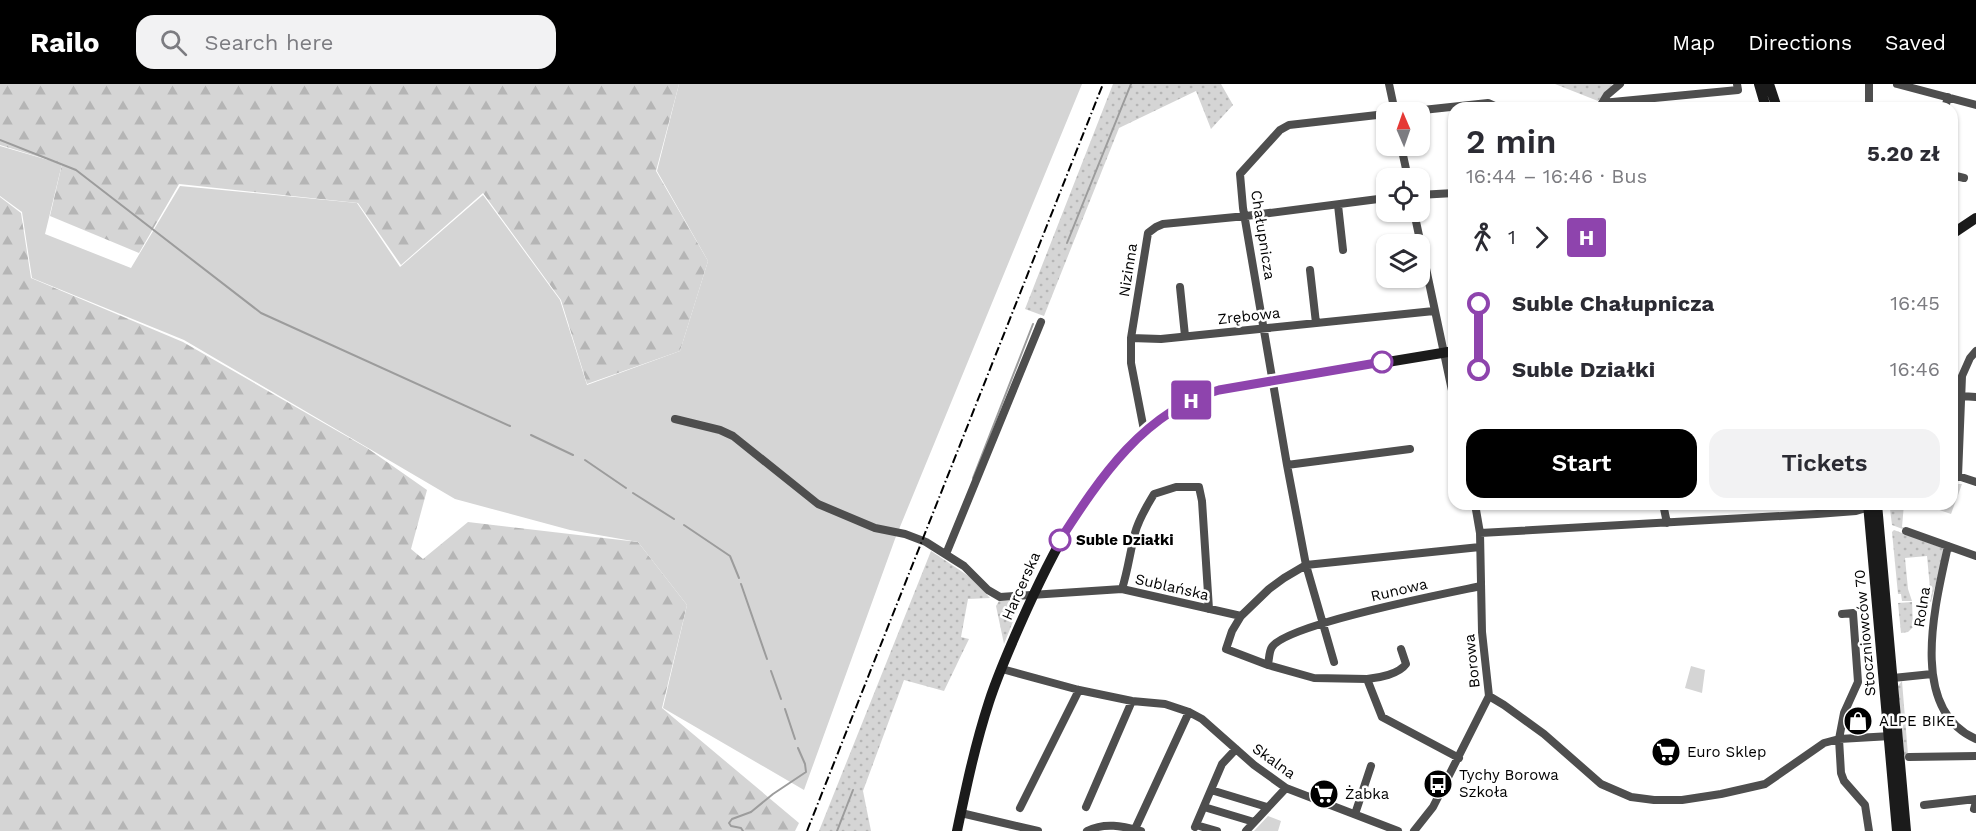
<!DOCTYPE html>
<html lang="en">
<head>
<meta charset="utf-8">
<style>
	body { margin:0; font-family:"Work Sans",sans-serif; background:#f2f2f3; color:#2b2b33; height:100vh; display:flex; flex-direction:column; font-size:22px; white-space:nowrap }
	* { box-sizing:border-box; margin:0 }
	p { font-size:20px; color:#7c7c81 }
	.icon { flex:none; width:33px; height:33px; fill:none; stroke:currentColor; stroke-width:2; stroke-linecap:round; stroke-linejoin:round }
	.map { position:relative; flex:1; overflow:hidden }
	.panel { position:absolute; left:1448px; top:18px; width:510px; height:408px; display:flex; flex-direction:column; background:#fff; border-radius:18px; box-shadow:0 2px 4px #0004 }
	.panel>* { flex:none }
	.badge { padding:0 12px; border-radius:4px; font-size:21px; line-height:39px }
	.needle { width:39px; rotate:358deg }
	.fabs { position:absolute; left:1376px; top:18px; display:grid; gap:12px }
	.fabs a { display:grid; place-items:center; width:54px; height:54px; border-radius:12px; background:#fff; box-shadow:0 2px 4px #0004; font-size:30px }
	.map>.badge { position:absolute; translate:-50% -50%; box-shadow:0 0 0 3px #fff }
	.legs { display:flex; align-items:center; gap:9px; height:66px; padding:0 18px; font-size:20px }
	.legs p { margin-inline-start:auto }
	.head { display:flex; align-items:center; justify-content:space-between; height:102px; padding:0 18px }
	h1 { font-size:33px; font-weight:600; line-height:45px }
	.cta { display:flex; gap:12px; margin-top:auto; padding:12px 18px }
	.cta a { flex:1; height:69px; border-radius:18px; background:#000; color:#fff; font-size:24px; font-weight:600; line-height:69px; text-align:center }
	.cta a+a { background:#f2f2f3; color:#2b2b33 }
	ul { padding:0 18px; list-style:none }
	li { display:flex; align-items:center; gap:21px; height:66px; font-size:22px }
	li i { display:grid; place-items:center; width:9px; height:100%; margin:0 8px; background:currentColor }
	li i::after { content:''; width:15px; height:15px; margin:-8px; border:4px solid; border-radius:50%; background:#fff }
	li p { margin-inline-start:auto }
	li:first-child i { background:linear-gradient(#0000 50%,currentColor 0) }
	li:last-child i { background:linear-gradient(currentColor 50%,#0000 0) }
	header { display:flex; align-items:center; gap:36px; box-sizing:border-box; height:84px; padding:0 30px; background:#000; color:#fff }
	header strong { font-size:28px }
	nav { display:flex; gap:33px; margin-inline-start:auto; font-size:21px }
	.search { width:420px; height:54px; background:#f2f2f3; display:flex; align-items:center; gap:15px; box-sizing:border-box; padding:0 21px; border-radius:18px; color:#7c7c81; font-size:22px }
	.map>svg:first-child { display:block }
	.grass { fill:url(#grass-dots) }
	.forest { fill:url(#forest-firs) }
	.green { fill:#d5d5d5 }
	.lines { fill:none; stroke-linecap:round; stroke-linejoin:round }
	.stream { stroke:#9c9c9c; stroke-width:2 }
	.street { stroke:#4e4e4e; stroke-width:8 }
	.secondary { stroke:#1b1b1b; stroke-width:10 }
	.rail { stroke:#000; stroke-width:2; stroke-dasharray:9 3 1.5 3; stroke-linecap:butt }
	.line-1-casing { stroke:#fff; stroke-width:14 }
	.line-1 { stroke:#8e44ad; stroke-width:9 }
	.stop-1-dot { fill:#fff; stroke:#8e44ad; stroke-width:3 }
	.labels { text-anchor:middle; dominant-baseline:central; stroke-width:5; stroke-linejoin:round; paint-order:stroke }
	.street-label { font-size:15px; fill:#000; stroke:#fff }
	.stop-label { font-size:15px; font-weight:bold; fill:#000; stroke:#fff; text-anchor:start }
	.poi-label { font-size:15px; fill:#000; stroke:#fff; text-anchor:start }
</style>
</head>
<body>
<header>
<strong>Railo</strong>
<div class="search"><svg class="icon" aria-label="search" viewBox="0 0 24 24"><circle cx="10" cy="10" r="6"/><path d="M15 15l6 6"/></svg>Search here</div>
<nav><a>Map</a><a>Directions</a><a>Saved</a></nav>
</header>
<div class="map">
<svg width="1976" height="747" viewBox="0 0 1976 747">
	<defs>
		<pattern id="grass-dots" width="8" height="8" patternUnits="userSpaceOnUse" patternTransform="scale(1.5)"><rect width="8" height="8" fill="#d5d5d5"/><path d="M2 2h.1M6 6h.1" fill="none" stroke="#b5b5b5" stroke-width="1.8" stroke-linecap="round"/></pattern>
		<pattern id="forest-firs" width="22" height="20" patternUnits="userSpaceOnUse" patternTransform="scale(1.5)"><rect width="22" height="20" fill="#d5d5d5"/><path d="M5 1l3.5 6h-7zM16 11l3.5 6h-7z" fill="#b5b5b5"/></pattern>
	</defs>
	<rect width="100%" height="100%" fill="#fff"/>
	<path class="grass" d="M1113,0H1221L1233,21L1211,45L1196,7L1119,44L1044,232L1025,225Z
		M1555,0H1613L1598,17Z
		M1959,400H1962L1951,430L1922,420H1952V402Z
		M1896,420H1904L1902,443L1914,448L1913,449L1892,441L1890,425Z
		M1894,446L1945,465L1931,518L1927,517L1930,504L1927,472L1905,474L1908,505L1912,517H1902L1901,510H1898L1892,448Z
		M931,467L973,495L990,514L968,515L961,553L969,555L944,607L904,596L863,707L871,747H819Z
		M999,517H1021L1017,528H1014L1012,534L1014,535L1004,560L996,522Z
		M1912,518L1913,543L1908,548L1901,549L1898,519Z
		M1902,597L1908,671H1904L1898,602Z"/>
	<path class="forest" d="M0,0H679L656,87L708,177L680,267L587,300L561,216L483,109L401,181L358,119L179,100L139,169L50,132L62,80L0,61Z
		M0,113L21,129L31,194L183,258L367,364L427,406L411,465L423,475L468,438L638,458L687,521L662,624L799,739L795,747H0Z"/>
	<path class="green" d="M679,0H1082L895,455L804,706L663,624L687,521L638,458L570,446L455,415L184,256L32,194L22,128L0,112V62L62,80L45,150L131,184L180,102L357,119L400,183L483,111L560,216L587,301L680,267L708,177L657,87Z
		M1691,582L1705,586L1702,609L1685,604Z
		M1268,732L1281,737L1278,747H1254Z"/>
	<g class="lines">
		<path class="stream" d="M0,56L76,86L261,229L510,342
			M1067,159L1131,0
			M531,351L573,371
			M585,376L626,404
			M973,394L1033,240
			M633,409L674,435
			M684,441L730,472L739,494
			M741,500L767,575
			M771,587L781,615
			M785,625L795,655
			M743,747L741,744L731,742L729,739L732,735L751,728L773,710L806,688L805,680L798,664
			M837,747L853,706"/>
		<path class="street" d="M1389,0L1395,28
			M1897,0L1976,21
			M1602,19L1607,11L1620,0
			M1600,24L1602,19L1738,6L1737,0
			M1869,24V0
			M1945,24L1948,13
			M1404,28L1488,19L1499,24
			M1401,62L1408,94
			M1952,91L1964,94
			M1419,111L1454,109
			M1338,121L1343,166
			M1414,128L1454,316
			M1310,186L1316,239
			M1180,203L1185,252
			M1131,254L1161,255L1434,227
			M1961,312L1976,313
			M675,335L720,346L733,352L818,420L875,444L905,450L926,458L964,482L988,506L1000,513L1122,505L1241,532L1269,505L1284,494L1306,481L1480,463
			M1144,346L1131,279V254L1148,149L1156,143L1163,140L1246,132L1386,114
			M1287,381L1410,365
			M1958,392L1962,292L1970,274L1976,267
			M1952,394L1958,392L1976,398
			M1663,420L1667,439
			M1906,447L1976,472
			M1480,449L1817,430L1856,427L1873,422
			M1948,462C1936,518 1907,625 1976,655
			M946,470L1041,238
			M1122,505C1128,486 1130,468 1135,449C1139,434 1147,422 1154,410L1176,403H1199L1202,417L1209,525
			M1842,530L1853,529L1858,598L1844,629L1839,655L1841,689L1844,697L1865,721L1869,747
			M1241,532L1232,547L1226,565L1268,581L1314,594L1367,595L1382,633L1459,674
			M1334,578L1306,481L1287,381L1243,124L1240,90L1280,46L1289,41L1386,30
			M1268,581C1269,576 1269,567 1272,563C1287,540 1448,509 1481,502
			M1002,585L1079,606L1132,617L1165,620L1189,628L1202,635L1254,681L1286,704L1398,747
			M1893,594L1932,590
			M1367,595C1379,594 1399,590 1406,580L1401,565
			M1489,612L1504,621L1544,650L1601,700L1631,713L1654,716H1682L1721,710L1765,700L1824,659L1839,655L1891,652
			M1909,673L1976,672
			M1211,706L1267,723
			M1924,721L1976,715
			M1086,723L1132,617
			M1204,723L1254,738
			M1020,724L1079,606
			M1974,725L1976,718
			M961,729L1038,747
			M1355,730L1371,682
			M1196,741L1217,747
			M1195,743L1222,680L1236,665
			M1135,745L1189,628
			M1087,747C1105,738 1122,742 1141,747
			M1246,747L1286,704
			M1414,747L1433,723L1489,612L1482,548L1480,449L1475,420"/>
		<path class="secondary" d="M1759,0L1766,24
			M1769,0L1777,24
			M1952,150L1976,134
			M1868,420L1897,747
			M1877,420L1906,747
			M957,747C966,704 975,661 989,618C999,587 1013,556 1027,525C1066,439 1122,334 1219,306L1454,267"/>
		<path class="rail" d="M807,747L1103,0"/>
	</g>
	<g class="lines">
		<g class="line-1-casing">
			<path id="line-1" d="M1060,456C1100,394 1144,327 1219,306L1382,278"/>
		</g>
		<use href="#line-1" class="line-1"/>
	</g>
	<defs>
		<g id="shop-disc" transform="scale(1.5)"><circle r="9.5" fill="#000" stroke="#fff"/><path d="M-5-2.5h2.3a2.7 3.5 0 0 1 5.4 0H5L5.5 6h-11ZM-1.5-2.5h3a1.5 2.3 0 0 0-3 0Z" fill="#fff"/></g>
		<g id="supermarket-disc" transform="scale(1.5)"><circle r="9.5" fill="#000" stroke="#fff"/><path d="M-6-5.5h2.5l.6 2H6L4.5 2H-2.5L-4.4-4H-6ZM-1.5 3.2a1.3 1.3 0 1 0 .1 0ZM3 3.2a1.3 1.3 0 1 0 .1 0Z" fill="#fff"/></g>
		<g id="bus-disc" transform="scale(1.5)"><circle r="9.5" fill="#000" stroke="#fff"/><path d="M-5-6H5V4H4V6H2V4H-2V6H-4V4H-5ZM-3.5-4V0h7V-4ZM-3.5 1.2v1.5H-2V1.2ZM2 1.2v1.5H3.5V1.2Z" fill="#fff"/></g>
	</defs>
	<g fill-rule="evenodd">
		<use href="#shop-disc" x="1858" y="637"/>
		<use href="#supermarket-disc" x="1666" y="668"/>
		<use href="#bus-disc" x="1438" y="700"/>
		<use href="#supermarket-disc" x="1324" y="710"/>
	</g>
	<g class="stop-1-dot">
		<circle cx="1382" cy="278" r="10"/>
		<circle cx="1060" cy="456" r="10"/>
	</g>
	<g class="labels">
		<g class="street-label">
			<text transform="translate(1263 151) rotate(81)">Chałupnicza</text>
			<text transform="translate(1128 186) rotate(-81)">Nizinna</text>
			<text transform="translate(1249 232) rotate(-6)">Zrębowa</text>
			<text transform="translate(1021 502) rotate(-66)">Harcerska</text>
			<text transform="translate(1172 503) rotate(13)">Sublańska</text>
			<text transform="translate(1399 506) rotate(-13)">Runowa</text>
			<text transform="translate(1922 523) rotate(-81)">Rolna</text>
			<text transform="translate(1865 549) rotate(-95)">Stoczniowców 70</text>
			<text transform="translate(1472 577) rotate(-96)">Borowa</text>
			<text transform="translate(1274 677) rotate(36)">Skalna</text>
		</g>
		<g class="stop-label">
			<text x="1076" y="456">Suble Działki</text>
		</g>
		<g class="poi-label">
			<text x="1879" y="637">ALPE BIKE</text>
			<text x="1687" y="668">Euro Sklep</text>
			<text x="1459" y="691">Tychy Borowa<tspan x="1459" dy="17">Szkoła</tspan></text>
			<text x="1345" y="710">Żabka</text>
		</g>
	</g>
</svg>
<div class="fabs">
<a><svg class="needle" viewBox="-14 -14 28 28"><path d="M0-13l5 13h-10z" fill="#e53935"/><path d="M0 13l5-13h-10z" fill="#7c7c81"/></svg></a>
<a><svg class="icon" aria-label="locate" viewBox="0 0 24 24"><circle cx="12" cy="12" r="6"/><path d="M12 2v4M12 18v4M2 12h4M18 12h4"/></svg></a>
<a><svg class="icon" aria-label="layers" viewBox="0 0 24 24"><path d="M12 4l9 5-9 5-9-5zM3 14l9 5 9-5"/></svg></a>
</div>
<b class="badge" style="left:1191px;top:316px;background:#8e44ad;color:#fff">H</b>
<section class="panel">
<div class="head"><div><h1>2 min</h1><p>16:44 – 16:46 · Bus</p></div><b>5.20 zł</b></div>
<div class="legs"><svg class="icon" aria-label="walk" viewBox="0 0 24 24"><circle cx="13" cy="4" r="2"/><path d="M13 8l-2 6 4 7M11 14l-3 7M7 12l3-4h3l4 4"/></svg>1<svg class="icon" aria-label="forward" viewBox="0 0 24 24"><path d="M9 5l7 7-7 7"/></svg><b class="badge" style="background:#8e44ad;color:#fff">H</b></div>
<ul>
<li><i style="color:#8e44ad"></i><b>Suble Chałupnicza</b><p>16:45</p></li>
<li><i style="color:#8e44ad"></i><b>Suble Działki</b><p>16:46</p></li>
</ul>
<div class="cta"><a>Start</a><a>Tickets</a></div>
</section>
</div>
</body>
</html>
